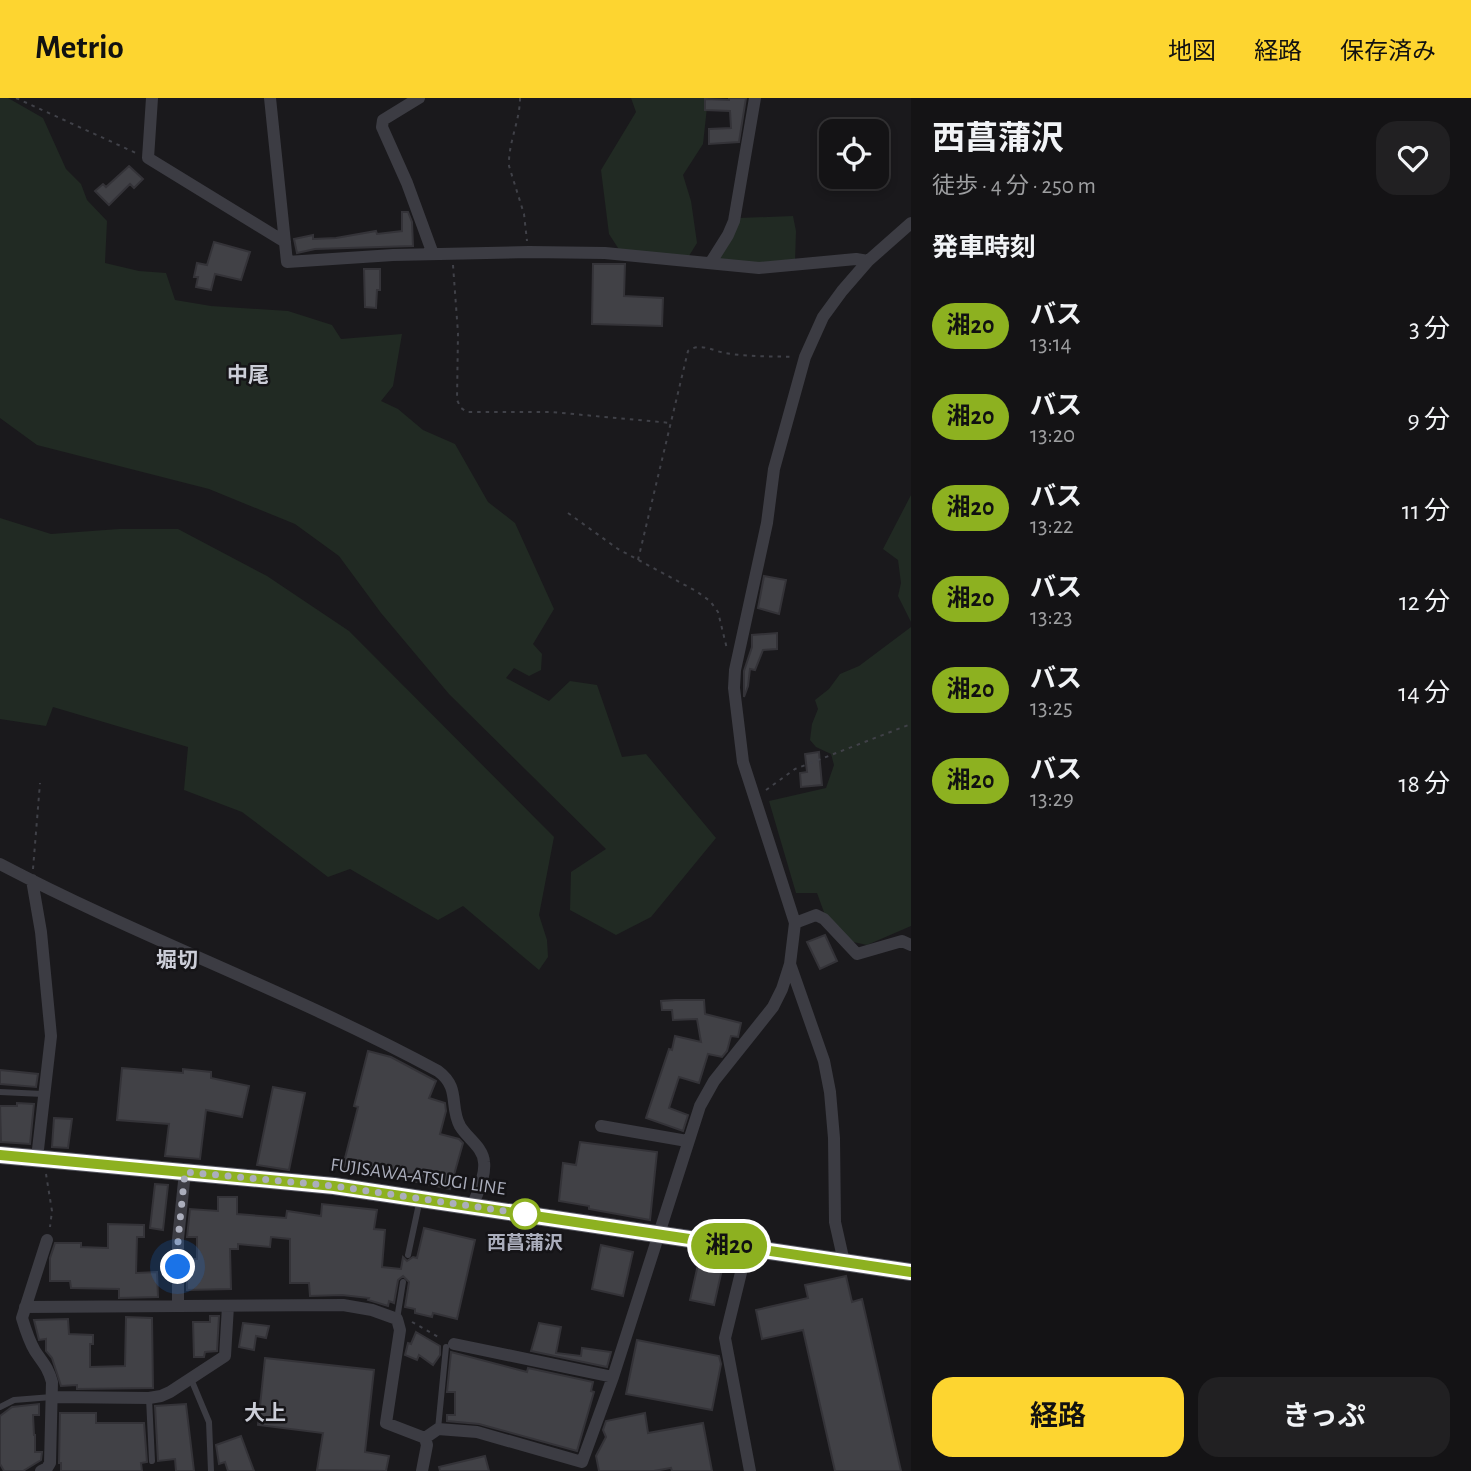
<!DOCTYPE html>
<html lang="ja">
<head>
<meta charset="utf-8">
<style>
	body { margin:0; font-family:"Alegreya Sans","Noto Sans JP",sans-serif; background:#212022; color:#f1f3f6; height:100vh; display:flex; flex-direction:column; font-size:26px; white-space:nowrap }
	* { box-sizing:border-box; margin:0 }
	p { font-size:23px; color:#9d9ea0 }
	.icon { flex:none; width:38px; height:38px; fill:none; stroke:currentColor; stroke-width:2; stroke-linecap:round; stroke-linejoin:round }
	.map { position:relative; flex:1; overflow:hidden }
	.side { display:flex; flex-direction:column; background:#141315; width:560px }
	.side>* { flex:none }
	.badge { padding:0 14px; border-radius:23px; font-size:24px; line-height:46px }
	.tools { position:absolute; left:819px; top:21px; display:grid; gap:14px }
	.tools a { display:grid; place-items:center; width:70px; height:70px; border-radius:14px; background:#141315; box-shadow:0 4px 10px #0003,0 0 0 2px #333234; font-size:35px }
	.you { position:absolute; width:35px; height:35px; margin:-18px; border:5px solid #fff; border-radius:50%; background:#1a73e8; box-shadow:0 0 0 10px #1a73e833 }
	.map>.badge { position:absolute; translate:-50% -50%; box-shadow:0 0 0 4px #fff }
	h2 { padding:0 21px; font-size:26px; line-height:63px }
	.round { display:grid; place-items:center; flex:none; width:74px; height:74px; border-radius:21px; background:#212022 }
	.head { display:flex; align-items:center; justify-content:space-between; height:119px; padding:0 21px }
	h1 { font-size:33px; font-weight:700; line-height:52px }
	.cta { display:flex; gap:14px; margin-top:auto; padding:14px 21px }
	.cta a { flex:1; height:80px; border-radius:21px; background:#fdd530; color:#111; font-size:28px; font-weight:700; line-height:80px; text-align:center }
	.cta a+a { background:#212022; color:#f1f3f6 }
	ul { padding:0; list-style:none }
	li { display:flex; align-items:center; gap:21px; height:91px; padding:0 21px }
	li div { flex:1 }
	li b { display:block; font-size:26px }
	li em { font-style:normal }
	li .badge { min-width:77px; font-weight:700; text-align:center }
	header { display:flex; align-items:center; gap:42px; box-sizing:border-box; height:98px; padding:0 35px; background:#fdd530; color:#111 }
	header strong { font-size:33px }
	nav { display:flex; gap:38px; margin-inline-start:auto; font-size:24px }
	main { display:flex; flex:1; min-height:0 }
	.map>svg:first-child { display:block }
	.green { fill:#212a23 }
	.building { fill:#414146; stroke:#343338; stroke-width:2 }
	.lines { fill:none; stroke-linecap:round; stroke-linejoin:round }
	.path { stroke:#404148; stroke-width:2; stroke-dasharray:3.5 5; stroke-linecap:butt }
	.lane { stroke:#3c3c43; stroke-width:6 }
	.street { stroke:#3c3c43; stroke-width:12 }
	.primary { stroke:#565760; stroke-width:18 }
	.line-casing { stroke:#fff; stroke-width:16 }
	.line { stroke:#8db120; stroke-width:10 }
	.walk { stroke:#abaebc; stroke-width:7; stroke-dasharray:0 12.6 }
	.stop-dot { fill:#fff; stroke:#8db120; stroke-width:3.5 }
	.labels { text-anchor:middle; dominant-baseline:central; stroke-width:5; stroke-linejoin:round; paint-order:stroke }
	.street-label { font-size:19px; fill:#abaebc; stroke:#151417 }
	.stop-label { font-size:19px; font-weight:bold; fill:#abaebc; stroke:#151417 }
	.neighbourhood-label { font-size:21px; font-weight:bold; fill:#ccced8; stroke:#151417 }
</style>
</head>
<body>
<header>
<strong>Metrio</strong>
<nav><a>地図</a><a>経路</a><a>保存済み</a></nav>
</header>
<main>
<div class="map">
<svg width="911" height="1373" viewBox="0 0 911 1373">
	<rect width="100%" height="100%" fill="#1a191c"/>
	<path class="green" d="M0,0H8L43,20L66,71L81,86L87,102L107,123L105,165L139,173L166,175L175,202L211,208L288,213L332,227L341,241L402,236L393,288L381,303L398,311L423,332L455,346L488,404L515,425L554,511L533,546L542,556L541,572L529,578L514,570L506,580L549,603L570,583L597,587L622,659L646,656L716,740L651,819L616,837L570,812L571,774L606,751L449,596L381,515L339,458L295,426L209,391L37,347L0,320Z
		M631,0H708L703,46L683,77L691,103L697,145L687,161L620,153L609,136L601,72L636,14Z
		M793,118L796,133L795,164L778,167L720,162V150L739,120Z
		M911,397V524L898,498L901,485L898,462L883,451Z
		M0,420L51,436L119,431H178L267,478L349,533L554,739L539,817L547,842L548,859L539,872L463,808L438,822L350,771L328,779L242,714L184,692L188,649L53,609L46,628L0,621Z
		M911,529V828L867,847L844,842L825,817L817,795H796L769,703L826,690L834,667L831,656L816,649L810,642L812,626L818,611L815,602L829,591L840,576L859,568Z"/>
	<path class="building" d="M729,0H746L739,44L709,46V31L731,30L730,13L705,12V1L729,2Z
		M129,68L143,81L134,90L130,86L109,107L95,93L103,86L106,89Z
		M402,114H408L412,124L413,148L315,151L297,155L294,141L313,137V141L336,140L376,133L377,136L402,133Z
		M214,144L250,154L241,182L215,176L211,192L196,189L198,179H194L197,165L207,167Z
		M593,166H625L624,198L663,200L662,228L592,226Z
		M364,171H380V192H377L376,210L365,209Z
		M764,478L786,482L779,516L758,510Z
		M777,535V551L763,552L755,572L750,571L748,588L744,599V573L752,549V537Z
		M819,654L822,687L801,689L800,675L807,674L805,656Z
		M825,837L837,863L820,871L807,844Z
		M675,902H704L705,916L741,925L738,939L731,938L727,953L722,959L708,956L699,985L679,979L669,1010L688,1017L683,1033L646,1020L669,951L672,952L675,938L701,944L697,921L673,922L672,912H662L661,903Z
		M368,953L391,959L436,983L429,1000L445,1005L446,1013L440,1036L459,1041L463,1045L450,1091L343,1068L358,1009L354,1008Z
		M122,970L183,975V971L211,974V980L249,988L242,1019L206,1012L200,1061L165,1058L169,1026L117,1022Z
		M0,972L38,976L36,989L0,986Z
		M273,989L305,995L289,1072L257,1067Z
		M17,1005L34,1006L30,1046L1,1044L0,1008H17Z
		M54,1020L72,1021L68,1050L52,1049Z
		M580,1044L657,1054L650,1122L589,1111V1108L559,1103L563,1065L576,1067Z
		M155,1086L168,1087L163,1132L150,1130Z
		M218,1099H237V1116L286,1120L287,1113L321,1118L322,1106L377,1112L374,1131L385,1132L382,1169L401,1171L403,1159L407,1163L413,1159L417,1160L424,1130L475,1142L457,1221L433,1215L432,1219L415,1215V1211L405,1209L409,1184L403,1178L398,1182L394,1205L389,1203L388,1208L368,1202L369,1200L342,1197L310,1198L309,1185H290V1141L271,1139L270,1149L238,1146V1151H230L231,1191L187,1192V1161H197V1139H187L190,1111L218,1113Z
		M108,1126L144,1127V1139H137L136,1175L157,1174L158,1199L119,1200V1191L71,1190L70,1183H50V1160L55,1145H81V1149L108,1150Z
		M601,1147L633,1154L623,1198L592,1191Z
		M699,1162L723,1167L714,1207L690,1202Z
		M846,1178L852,1204L862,1201L901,1373H835L803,1232L762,1241L756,1212L808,1200L805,1187Z
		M210,1218H219L217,1253L205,1254L204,1259H194L193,1224H210Z
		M126,1219L152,1220L153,1290L77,1291V1287L61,1288L52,1260L46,1253V1241L39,1242L34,1222L68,1221L69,1236L93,1237V1246H90V1269L125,1268Z
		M243,1225L269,1228L266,1240L256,1238L254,1252L239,1249Z
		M539,1225L561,1229L556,1255L581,1258L582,1250L611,1254L607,1269L531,1253Z
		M416,1234L440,1248V1257L433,1267L419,1257L417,1262L405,1257L408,1245L411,1246Z
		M637,1242L719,1258L721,1266L712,1312L626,1296Z
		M451,1254L527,1274L528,1270L593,1284L591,1293L594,1294L577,1353L479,1326L447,1323V1317H455V1294H447Z
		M265,1260L374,1272L365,1354L389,1358L386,1373L317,1372L323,1335L258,1327Z
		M39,1306V1317H33L34,1337H35V1354H42L41,1362L23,1373H4L0,1366V1318L12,1309Z
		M186,1306L194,1373H176L175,1361L158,1363L155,1308Z
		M60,1315H96V1325H144L147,1364L141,1365L142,1373H61V1365H59Z
		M645,1315L648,1335L703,1325L712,1373H672L671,1370L654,1373H599L596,1358L606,1339L603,1332L606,1323Z
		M241,1338L248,1357L254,1373H228L225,1364L219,1366L216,1347Z
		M485,1358L489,1373H440L439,1369Z"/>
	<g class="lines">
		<path class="path" d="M16,0L136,55
			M520,0C520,23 508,45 509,68L524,116L527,143
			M453,167L458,235L457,302L461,310L467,314H551L671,325
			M568,415L618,451L696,493L710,503L718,514L727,551
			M638,462L688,253C700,244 713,253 725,255C747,259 771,258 793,259
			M766,692L795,671L911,626
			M33,771L40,685
			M46,1076L52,1113L50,1129
			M412,1224L440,1240"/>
		<path class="lane" d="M0,994L43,996
			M408,1157L420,1101
			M397,1221L403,1184
			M191,1281L209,1324L211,1373
			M149,1300L152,1363
			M0,1309L14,1302L52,1299
			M438,1331L446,1249"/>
		<path class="street" d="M152,0L148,60L285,144
			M270,0L287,164L393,157L529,154L605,155L759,170L856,161L868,163
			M419,0L383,22L382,29L407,85L433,156
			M711,164L728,137L734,123L755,0
			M0,766C143,841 296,896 438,973C461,990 449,1008 460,1028C467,1040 483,1049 484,1064C486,1078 477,1095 473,1107
			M32,782L41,834L51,938L37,1060
			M795,825L816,817L824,821L857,856L902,843L911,847
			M790,866L824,963L830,994L834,1040L835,1124L844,1164
			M601,1028L687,1043
			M747,1150L725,1240L750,1373
			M178,1208V1141L185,1074
			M25,1209L343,1207L372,1212L397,1221L400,1232L386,1325L425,1340
			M454,1246L613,1279
			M52,1299L149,1300L161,1298L170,1294L225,1258L228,1208
			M41,1373L47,1370L50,1365L52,1284C48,1269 43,1265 35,1253C29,1243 25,1230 22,1220L47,1142
			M422,1373L427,1347L425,1340L438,1331L477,1334L582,1364L613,1279L700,1008L714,983L773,909L782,891L790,866L795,825L743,664L734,590L735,572L767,425L774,371L805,259L823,219L842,193L868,163L911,125"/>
		<path class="primary" d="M0,1057L334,1088L911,1174"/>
	</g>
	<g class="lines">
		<g class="line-casing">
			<path id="line" d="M0,1057L334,1088L911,1174"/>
		</g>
		<use href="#line" class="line"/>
		<path class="walk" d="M178,1169V1142L185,1074L334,1088L525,1116"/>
	</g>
	<circle class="stop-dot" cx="525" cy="1116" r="14"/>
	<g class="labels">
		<g class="street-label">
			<text transform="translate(418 1079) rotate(8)">FUJISAWA-ATSUGI LINE</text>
		</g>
		<g class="stop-label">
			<text x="525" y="1145">西菖蒲沢</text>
		</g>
		<g class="neighbourhood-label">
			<text x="248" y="277">中尾</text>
			<text x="177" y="862">堀切</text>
			<text x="265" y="1315">大上</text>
		</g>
	</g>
</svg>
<div class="tools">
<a><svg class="icon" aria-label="locate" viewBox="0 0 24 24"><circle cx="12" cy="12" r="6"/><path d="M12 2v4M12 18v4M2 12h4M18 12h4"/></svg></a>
</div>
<div class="you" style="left:178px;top:1169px"></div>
<b class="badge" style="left:729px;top:1148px;background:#8db120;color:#111">湘20</b>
</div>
<section class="side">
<div class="head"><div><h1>西菖蒲沢</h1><p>徒歩 · 4 分 · 250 m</p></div><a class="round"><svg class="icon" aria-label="heart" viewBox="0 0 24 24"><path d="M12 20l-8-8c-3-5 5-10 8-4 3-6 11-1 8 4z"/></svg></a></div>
<h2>発車時刻</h2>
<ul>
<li><span class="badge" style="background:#8db120;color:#111">湘20</span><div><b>バス</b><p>13:14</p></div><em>3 分</em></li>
<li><span class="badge" style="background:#8db120;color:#111">湘20</span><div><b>バス</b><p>13:20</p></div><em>9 分</em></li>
<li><span class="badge" style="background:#8db120;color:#111">湘20</span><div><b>バス</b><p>13:22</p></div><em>11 分</em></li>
<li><span class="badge" style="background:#8db120;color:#111">湘20</span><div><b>バス</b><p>13:23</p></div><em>12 分</em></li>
<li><span class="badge" style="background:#8db120;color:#111">湘20</span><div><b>バス</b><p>13:25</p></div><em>14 分</em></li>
<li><span class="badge" style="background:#8db120;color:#111">湘20</span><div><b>バス</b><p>13:29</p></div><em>18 分</em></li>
</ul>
<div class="cta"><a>経路</a><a>きっぷ</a></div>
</section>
</main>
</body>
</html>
